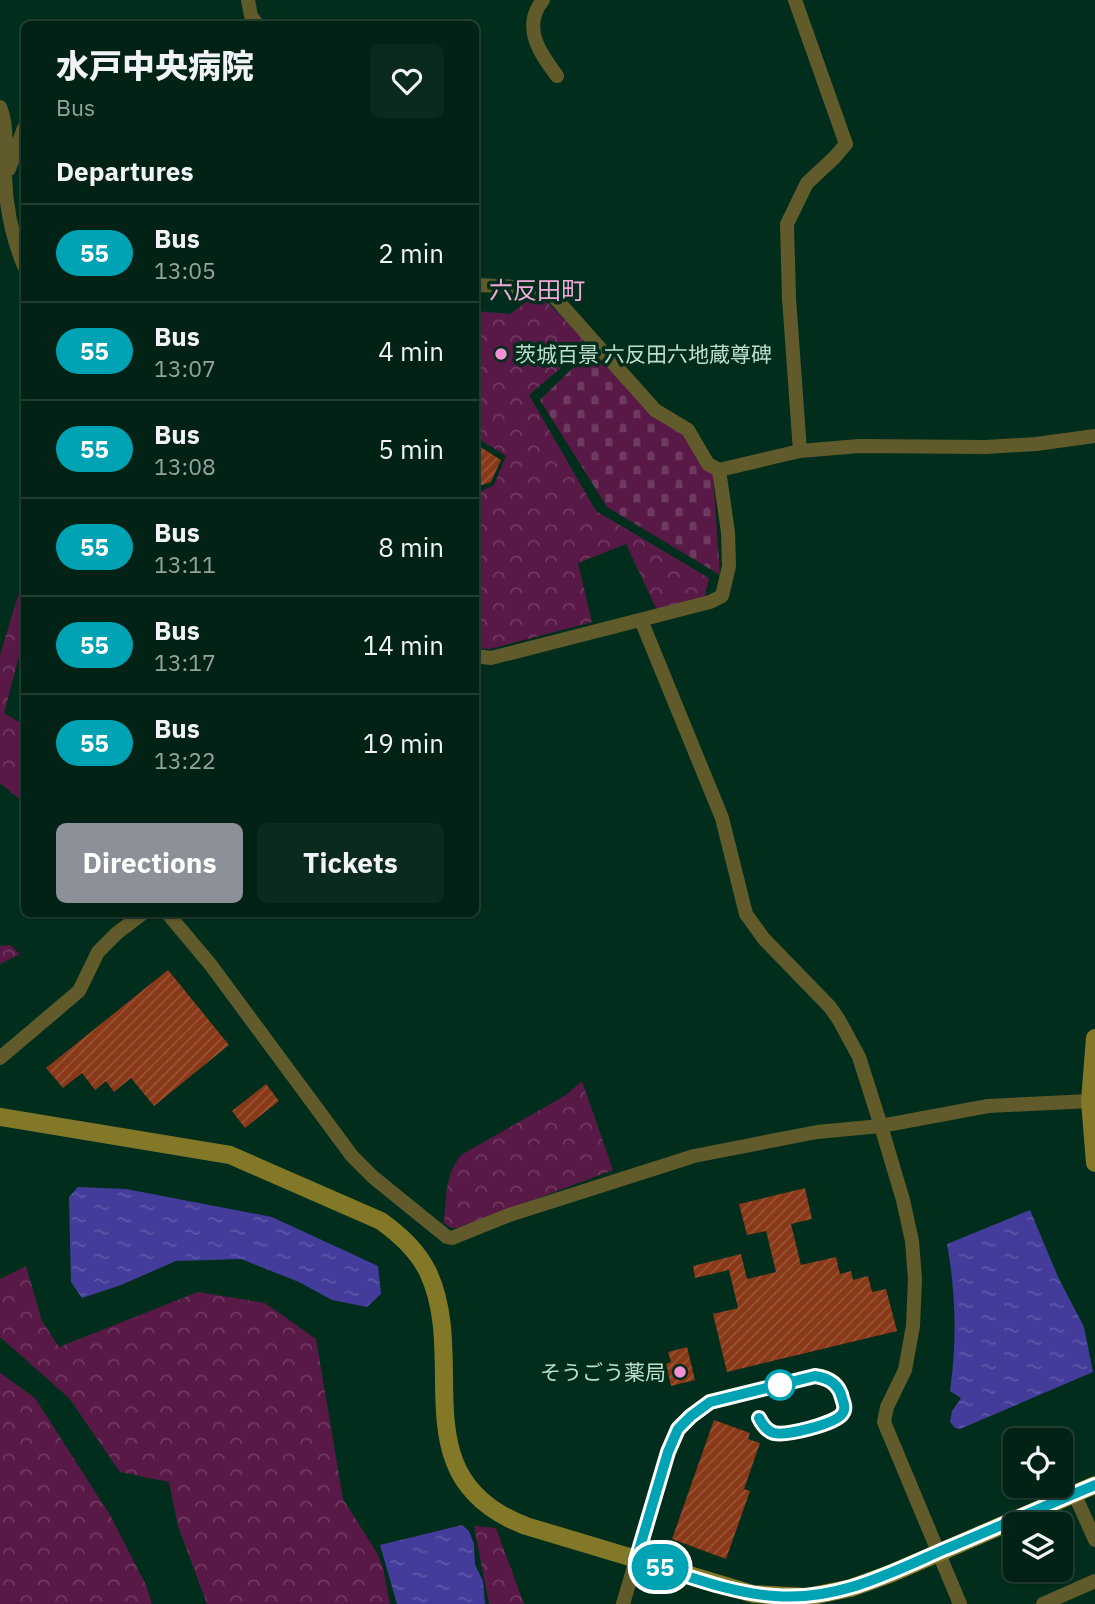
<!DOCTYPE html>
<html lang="en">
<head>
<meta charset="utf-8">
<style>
	body { margin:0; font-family:"IBM Plex Sans","Noto Sans JP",sans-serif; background:#0b2a1e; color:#f1f3f6; height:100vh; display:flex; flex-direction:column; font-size:26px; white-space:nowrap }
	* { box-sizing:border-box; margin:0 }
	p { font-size:23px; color:#96a4a0 }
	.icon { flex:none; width:38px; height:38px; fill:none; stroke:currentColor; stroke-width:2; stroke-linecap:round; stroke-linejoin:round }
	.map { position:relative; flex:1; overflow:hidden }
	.panel { position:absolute; left:21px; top:21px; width:458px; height:896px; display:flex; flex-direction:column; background:#012215; border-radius:10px; box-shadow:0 2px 5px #0004,0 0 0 2px #233f34 }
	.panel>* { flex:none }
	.badge { padding:0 14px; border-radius:23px; font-size:24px; line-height:46px }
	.buttons { position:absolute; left:1003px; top:1428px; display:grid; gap:14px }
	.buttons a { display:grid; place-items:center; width:70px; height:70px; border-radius:10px; background:#012215; box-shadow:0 2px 5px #0004,0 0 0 2px #233f34; font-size:35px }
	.map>.badge { position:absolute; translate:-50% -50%; box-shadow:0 0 0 4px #fff }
	h2 { padding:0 35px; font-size:26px; line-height:63px }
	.round { display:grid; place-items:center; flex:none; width:74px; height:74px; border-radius:10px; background:#0b2a1e }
	.head { display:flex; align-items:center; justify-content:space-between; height:119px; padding:0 35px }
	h1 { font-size:33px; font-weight:800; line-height:52px }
	.primary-button { display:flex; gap:14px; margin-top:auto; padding:14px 35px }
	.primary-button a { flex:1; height:80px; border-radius:10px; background:#8c9099; color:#fff; font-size:28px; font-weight:800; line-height:80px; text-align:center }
	.primary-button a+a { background:#0b2a1e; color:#f1f3f6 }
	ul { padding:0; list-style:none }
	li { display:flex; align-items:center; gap:21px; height:98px; padding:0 35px; border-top:2px solid #233f34 }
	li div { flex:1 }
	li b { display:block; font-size:26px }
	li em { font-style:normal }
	li .badge { min-width:77px; font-weight:700; text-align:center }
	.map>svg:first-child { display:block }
	.forest { fill:url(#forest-crowns) }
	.cemetery { fill:url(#cemetery-stones) }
	.water { fill:url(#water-ripples) }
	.building { fill:url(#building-hatch) }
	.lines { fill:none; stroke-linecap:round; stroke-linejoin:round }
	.street { stroke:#615b2c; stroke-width:14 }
	.secondary { stroke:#837827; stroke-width:18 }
	.line-casing { stroke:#fff; stroke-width:16 }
	.line { stroke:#00a3b4; stroke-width:10 }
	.poi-dot { fill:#f591d2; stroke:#012e1c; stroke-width:2.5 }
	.stop-dot { fill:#fff; stroke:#00a3b4; stroke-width:3.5 }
	.labels { text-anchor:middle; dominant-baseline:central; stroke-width:7; stroke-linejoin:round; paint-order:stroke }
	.poi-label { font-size:21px; fill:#c1ddce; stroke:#012e1c; text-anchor:start }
	.quarter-label { font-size:24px; fill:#f1aad7; stroke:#012e1c }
</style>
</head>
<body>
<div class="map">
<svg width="1095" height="1604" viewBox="0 0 1095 1604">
	<defs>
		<pattern id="forest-crowns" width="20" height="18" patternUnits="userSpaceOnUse" patternTransform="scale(1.75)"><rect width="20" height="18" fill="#591947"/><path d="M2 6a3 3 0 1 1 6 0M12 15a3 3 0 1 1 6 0" fill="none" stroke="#6f3a60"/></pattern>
		<pattern id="cemetery-stones" width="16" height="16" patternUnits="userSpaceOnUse" patternTransform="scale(1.75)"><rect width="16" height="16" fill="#591947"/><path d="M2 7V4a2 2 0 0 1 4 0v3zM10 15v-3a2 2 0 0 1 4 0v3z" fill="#6f3a60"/></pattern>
		<pattern id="water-ripples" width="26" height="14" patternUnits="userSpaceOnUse" patternTransform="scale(1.75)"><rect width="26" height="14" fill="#443c9a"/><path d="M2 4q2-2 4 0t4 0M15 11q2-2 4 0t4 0" fill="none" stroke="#5d58a7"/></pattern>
		<pattern id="building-hatch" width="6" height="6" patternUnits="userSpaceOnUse" patternTransform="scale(1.75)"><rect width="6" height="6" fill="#893917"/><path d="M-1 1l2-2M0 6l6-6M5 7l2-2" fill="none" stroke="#985538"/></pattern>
	</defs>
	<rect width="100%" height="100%" fill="#012e1c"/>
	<path class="forest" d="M538,293L589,344L529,395L596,511L709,578L704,599L657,610L626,544L578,563L592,622L490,649L476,648V494L494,485L506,456L476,437V311L510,314Z
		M24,576V638L4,713L24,725V803L0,783V655Z
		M10,945L20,954L0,964V946Z
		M582,1081L613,1170L458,1228H451L444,1223C446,1198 445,1175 461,1155L566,1095Z
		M26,1266L42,1321L59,1347L198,1292L265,1303L316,1339L343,1499L377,1553L383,1568L390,1604H207L178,1526L169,1482L120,1472L69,1398L0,1337V1279Z
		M0,1373L35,1398L110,1515L146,1585L152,1604H0Z
		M474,1526L496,1528L524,1604H489Z"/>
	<path class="cemetery" d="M591,350L653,416L682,432L713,474L720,575L607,507L540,400Z"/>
	<path class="water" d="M78,1187L126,1189L272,1217L378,1266L381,1294L367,1307L332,1300L299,1282L241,1259L176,1261L121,1285L82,1298L71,1282L69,1197Z
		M1030,1210L1058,1277L1084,1327L1093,1372L960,1429L955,1428L950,1422L952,1411L961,1398L950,1391C957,1342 956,1293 947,1244Z
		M462,1525L469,1531L474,1544L475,1565L483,1581L485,1604H397L380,1545Z"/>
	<path class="building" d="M476,444L501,460L491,482L476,487Z
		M168,970L229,1045L154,1106L131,1078L114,1092L106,1081L95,1090L82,1073L63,1088L46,1068Z
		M266,1084L279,1101L245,1128L232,1111Z
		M805,1188L812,1219L791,1224L801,1265L836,1257L840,1274L851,1271L853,1280L868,1276L872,1292L886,1289L897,1331L727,1372L713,1314L738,1308L729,1270L695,1278L693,1266L741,1254L747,1279L776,1272L766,1231L747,1235L739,1204Z
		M687,1347L695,1380L671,1386L666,1364L671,1362L668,1352Z
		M714,1420L750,1433L748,1439L760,1443L744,1489L750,1491L726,1559L672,1539Z"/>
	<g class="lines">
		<path class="street" d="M248,0L251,16L257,24
			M543,0C521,27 540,53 557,76
			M795,0L846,144L834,158L807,183L787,224L789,298L800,451
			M0,107C9,129 4,153 5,177C6,208 12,237 24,266
			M9,169L24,128
			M476,285L543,288L556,299L655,410L688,430L708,464L719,470L800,451L859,446L986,447L1036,444L1095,436
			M641,620L722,818L746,914L764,939L830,1007L839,1020L859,1057L881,1126L903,1200L912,1241L915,1279L913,1326L905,1370L887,1407L884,1422L960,1604
			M476,656L491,658L710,602L722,596L729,566L728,532L719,470
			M168,914L210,964L352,1156L373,1177L447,1237L452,1238L509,1215L694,1156L817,1132L881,1126L988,1106L1090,1101
			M0,1058L79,991L98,952L117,933L142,914
			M1074,1493L1095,1540
			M623,1604L636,1560
			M1043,1604L1095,1581"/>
		<path class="secondary" d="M1095,1038L1090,1101L1095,1163
			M0,1117L230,1155L381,1221C400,1235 417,1250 428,1272C470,1362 399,1478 526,1526L753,1594L807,1597L851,1588L890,1574L1095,1485"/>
	</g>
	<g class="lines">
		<g class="line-casing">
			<path id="line" d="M759,1418C762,1424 767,1431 774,1433C786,1436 835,1424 842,1414C846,1409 844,1404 842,1398C839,1384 829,1378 815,1376L710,1402L691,1416L678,1429L668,1452L636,1560C681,1573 728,1593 775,1596C837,1601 888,1574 943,1550C994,1529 1044,1506 1095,1485"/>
		</g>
		<use href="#line" class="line"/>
	</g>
	<g class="poi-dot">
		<circle cx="501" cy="354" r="7"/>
		<circle cx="680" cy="1372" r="7"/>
	</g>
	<circle class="stop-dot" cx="780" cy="1385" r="14"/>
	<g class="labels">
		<g class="poi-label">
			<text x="515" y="354">茨城百景 六反田六地蔵尊碑</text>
			<text x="666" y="1372" text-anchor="end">そうごう薬局</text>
		</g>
		<g class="quarter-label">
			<text x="537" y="290">六反田町</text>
		</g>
	</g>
</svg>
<div class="buttons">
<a><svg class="icon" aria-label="locate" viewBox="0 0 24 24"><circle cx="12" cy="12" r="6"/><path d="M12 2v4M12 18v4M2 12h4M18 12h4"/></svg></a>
<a><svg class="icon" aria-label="layers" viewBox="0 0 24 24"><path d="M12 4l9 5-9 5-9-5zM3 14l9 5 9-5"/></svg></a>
</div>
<b class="badge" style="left:660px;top:1567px;background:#00a3b4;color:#fff">55</b>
<section class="panel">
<div class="head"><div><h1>水戸中央病院</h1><p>Bus</p></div><a class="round"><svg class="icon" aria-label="heart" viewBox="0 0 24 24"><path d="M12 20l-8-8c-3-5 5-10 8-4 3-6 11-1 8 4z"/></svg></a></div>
<h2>Departures</h2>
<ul>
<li><span class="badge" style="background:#00a3b4;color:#fff">55</span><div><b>Bus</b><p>13:05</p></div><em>2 min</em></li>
<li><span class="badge" style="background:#00a3b4;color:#fff">55</span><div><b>Bus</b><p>13:07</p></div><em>4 min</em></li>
<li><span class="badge" style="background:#00a3b4;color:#fff">55</span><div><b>Bus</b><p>13:08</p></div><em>5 min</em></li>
<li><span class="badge" style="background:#00a3b4;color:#fff">55</span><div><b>Bus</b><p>13:11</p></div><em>8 min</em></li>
<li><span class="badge" style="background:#00a3b4;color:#fff">55</span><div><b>Bus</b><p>13:17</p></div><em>14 min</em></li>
<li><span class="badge" style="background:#00a3b4;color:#fff">55</span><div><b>Bus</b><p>13:22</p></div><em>19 min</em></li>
</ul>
<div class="primary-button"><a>Directions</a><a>Tickets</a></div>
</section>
</div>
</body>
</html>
